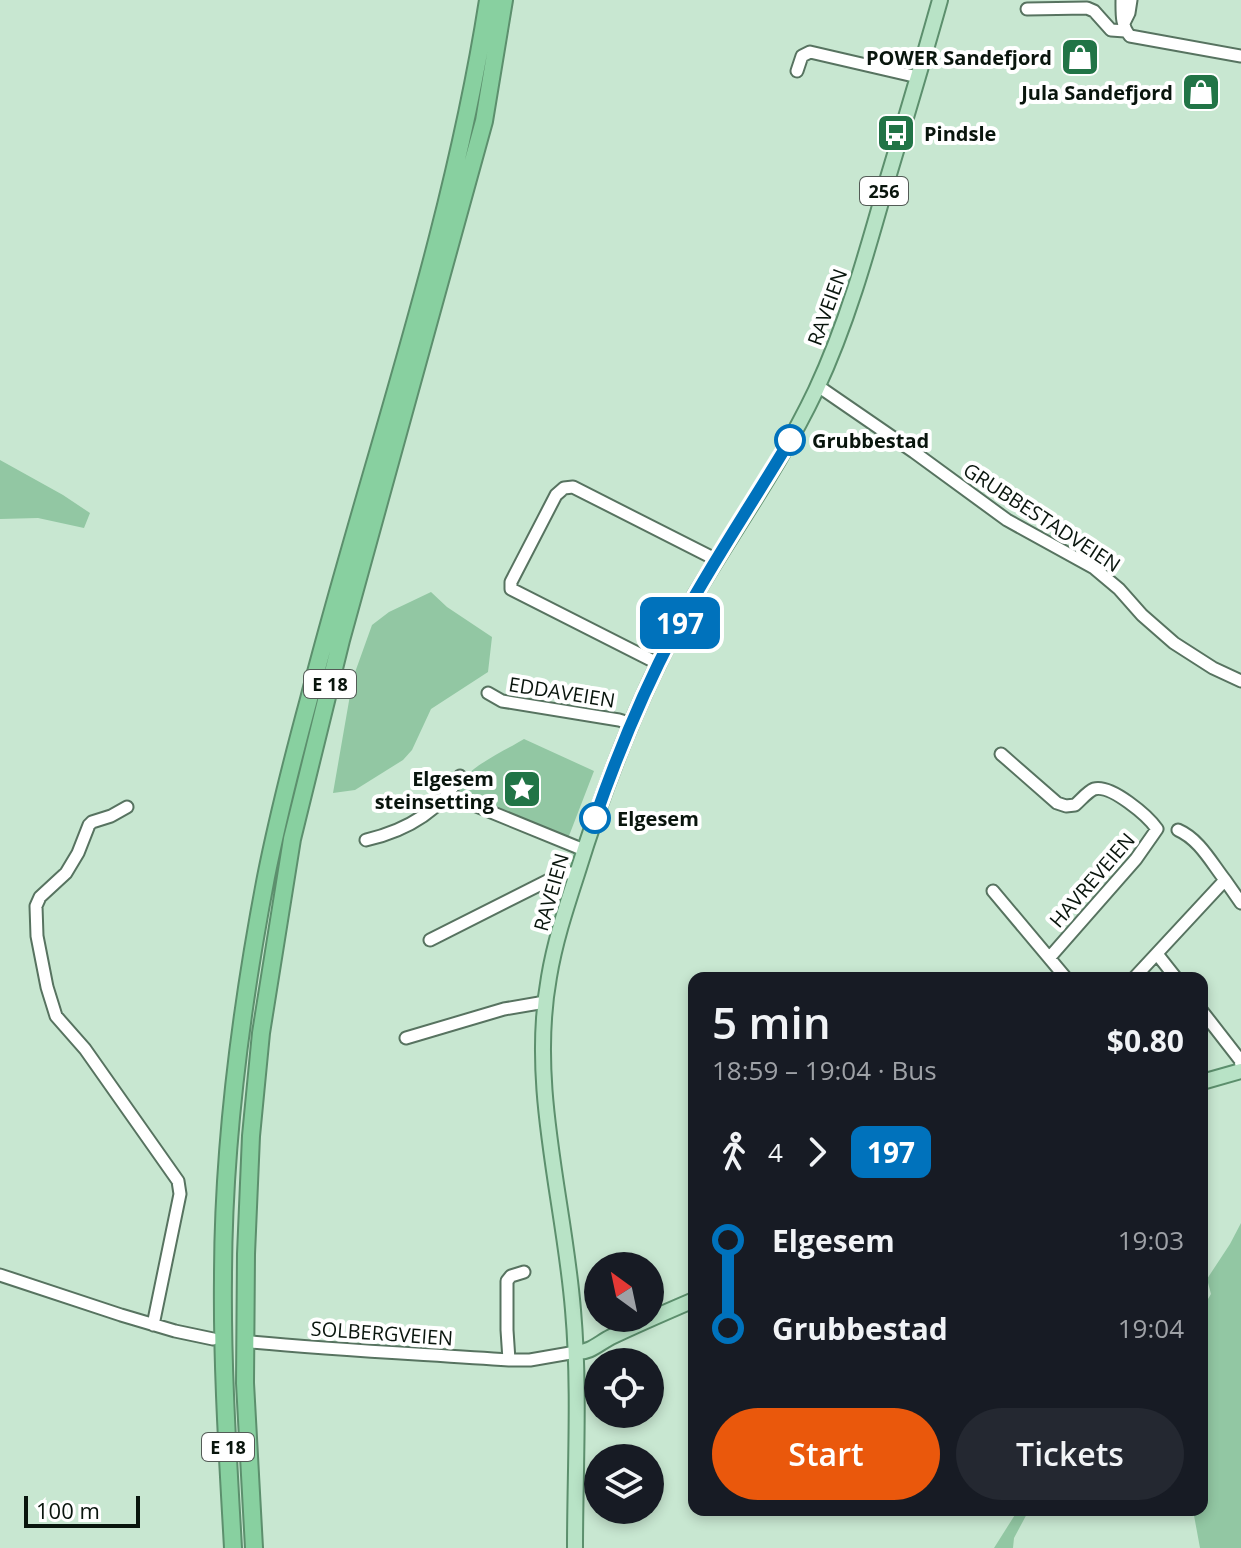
<!DOCTYPE html>
<html lang="en">
<head>
<meta charset="utf-8">
<style>
	body { margin:0; font-family:"Open Sans",sans-serif; background:#242831; color:#f1f3f6; height:100vh; display:flex; flex-direction:column; font-size:30px; white-space:nowrap }
	* { box-sizing:border-box; margin:0 }
	p { font-size:26px; color:#9ea1a6 }
	.icon { flex:none; width:44px; height:44px; fill:none; stroke:currentColor; stroke-width:2; stroke-linecap:round; stroke-linejoin:round }
	.map { position:relative; flex:1; overflow:hidden }
	.sheet { position:absolute; left:688px; top:972px; width:520px; height:544px; display:flex; flex-direction:column; background:#171b24; border-radius:16px; box-shadow:0 4px 12px #0003 }
	.sheet>* { flex:none }
	.badge { padding:0 16px; border-radius:12px; font-size:28px; line-height:52px }
	.needle { width:52px; rotate:327deg }
	.fabs { position:absolute; left:584px; top:1252px; display:grid; gap:16px }
	.fabs a { display:grid; place-items:center; width:80px; height:80px; border-radius:50%; background:#171b24; box-shadow:0 4px 12px #0003; font-size:40px }
	.scale { position:absolute; left:24px; bottom:20px; width:116px; box-sizing:border-box; padding-left:8px; border:4px solid #09150d; border-top:0; font-size:22px; line-height:28px; white-space:nowrap; color:#09150d; -webkit-text-stroke:6px #fff; paint-order:stroke }
	.map>.badge { position:absolute; translate:-50% -50%; box-shadow:0 0 0 4px #fff }
	.legs { display:flex; align-items:center; gap:12px; height:88px; padding:0 24px; font-size:26px }
	.legs p { margin-inline-start:auto }
	.headline { display:flex; align-items:center; justify-content:space-between; height:136px; padding:0 24px }
	h1 { font-size:44px; font-weight:600; line-height:60px }
	.cta { display:flex; gap:16px; margin-top:auto; padding:16px 24px }
	.cta a { flex:1; height:92px; border-radius:48px; background:#ea580c; color:#fff; font-size:32px; font-weight:600; line-height:92px; text-align:center }
	.cta a+a { background:#242831; color:#f1f3f6 }
	ul { padding:0 24px; list-style:none }
	li { display:flex; align-items:center; gap:28px; height:88px; font-size:30px }
	li i { display:grid; place-items:center; width:12px; height:100%; margin:0 10px; background:currentColor }
	li i::after { content:''; width:20px; height:20px; margin:-10px; border:6px solid; border-radius:50%; background:#171b24 }
	li p { margin-inline-start:auto }
	li:first-child i { background:linear-gradient(#0000 50%,currentColor 0) }
	li:last-child i { background:linear-gradient(currentColor 50%,#0000 0) }
	.map>svg:first-child { display:block }
	.green { fill:#92c7a3 }
	.lines { fill:none; stroke-linecap:round; stroke-linejoin:round }
	.minor-casing { stroke:#577360; stroke-width:15 }
	.major-casing { stroke:#5c8f6d; stroke-width:18 }
	.highway-casing { stroke:#5c8f6d; stroke-width:20 }
	.minor { stroke:#fff; stroke-width:11 }
	.major { stroke:#b8e3c6; stroke-width:14 }
	.highway { stroke:#88d0a0; stroke-width:16 }
	.line-1-casing { stroke:#fff; stroke-width:18 }
	.line-1 { stroke:#0072bc; stroke-width:12 }
	.stop-1-dot { fill:#fff; stroke:#0072bc; stroke-width:4 }
	.labels { text-anchor:middle; dominant-baseline:central; stroke-width:8; stroke-linejoin:round; paint-order:stroke }
	.shield { fill:#fff; stroke:#535b56; stroke-width:2 }
	.shield-label { font-size:18px; font-weight:bold; fill:#09150d }
	.poi-label { font-size:20px; font-weight:bold; fill:#09150d; stroke:#fff; text-anchor:end }
	.street-label { font-size:20px; fill:#09150d; stroke:#fff }
	.stop-label { font-size:20px; font-weight:bold; fill:#09150d; stroke:#fff; text-anchor:start }
</style>
</head>
<body>
<div class="map">
<svg width="1241" height="1548" viewBox="0 0 1241 1548">
	<rect width="100%" height="100%" fill="#c8e7d1"/>
	<path class="green" d="M0,460L63,495L90,513L84,528L38,518L0,519Z
		M431,592L447,607L492,637L488,672L431,709L412,750L403,760L355,790L333,793L353,678L372,625L389,612Z
		M524,739L594,771L567,841L462,797L457,792C461,769 505,751 524,739Z
		M1241,1223V1548H1200L1193,1510H1202V1309L1211,1294L1207,1279L1230,1244Z
		M1018,1510H1029L1014,1538L1013,1548H994Z"/>
	<g class="lines">
		<g class="minor-casing">
			<path id="minor" d="M1122,0C1122,13 1121,26 1130,36L1241,56
				M1027,9L1087,8L1094,11L1111,30L1125,31
				M1124,23L1129,13L1131,0
				M797,71L802,56L810,52L918,77
				M818,386L914,452L1007,520L1094,568L1119,589L1142,615L1174,643L1213,668L1241,681
				M659,664L511,589V582L556,495L564,488L573,487L717,560
				M488,693L502,701L619,720L632,724
				M1001,754L1057,803L1066,806L1075,805C1081,800 1087,792 1094,789C1111,784 1148,816 1157,829L1136,859L1050,957
				M447,794L584,850
				M127,807L111,816L92,822L89,825L78,853L66,873L40,897L36,906L37,936L47,987L56,1016L85,1049L178,1181L180,1194L153,1325
				M366,840C405,831 440,811 460,776
				M1225,880L1241,903
				M993,891L1066,978
				M430,940L557,876L564,873H577
				M1157,954L1176,978
				M1134,978L1225,880C1211,862 1199,839 1178,830
				M1202,1011L1240,1060L1241,1065
				M406,1038L504,1009L545,1002
				M0,1275L121,1315L175,1331L213,1339
				M252,1342C337,1350 423,1354 509,1360H530L576,1352
				M509,1360L507,1330V1281L511,1276L524,1272"/>
		</g>
		<g class="major-casing">
			<path id="major" d="M1202,1082L1241,1071
				M576,1352C590,1353 599,1343 611,1337C638,1324 666,1312 694,1300
				M575,1548C575,1469 580,1389 573,1310C564,1199 529,1088 549,977C555,941 566,908 577,874C606,780 642,688 691,602C732,532 781,464 816,390C847,324 867,252 887,181C905,121 923,61 940,0"/>
		</g>
		<g class="highway-casing">
			<path id="highway" d="M233,1548C228,1458 222,1368 223,1278C223,1144 241,1008 266,877C278,817 293,758 309,699C369,466 451,238 488,0
				M254,1548L245,1383L246,1254L251,1136L261,1033L292,839L341,640L484,121L504,0"/>
		</g>
		<use href="#minor" class="minor"/>
		<use href="#major" class="major"/>
		<use href="#highway" class="highway"/>
	</g>
	<g class="lines">
		<g class="line-1-casing">
			<path id="line-1" d="M595,818C617,755 643,692 674,633C709,567 752,504 790,440"/>
		</g>
		<use href="#line-1" class="line-1"/>
	</g>
	<defs>
		<g id="shop-square" transform="scale(2)"><rect x="-9" y="-9" width="18" height="18" rx="4" fill="#217446" stroke="#fff"/><path d="M-5-2.5h2.3a2.7 3.5 0 0 1 5.4 0H5L5.5 6h-11ZM-1.5-2.5h3a1.5 2.3 0 0 0-3 0Z" fill="#fff"/></g>
		<g id="bus-square" transform="scale(2)"><rect x="-9" y="-9" width="18" height="18" rx="4" fill="#217446" stroke="#fff"/><path d="M-5-6H5V4H4V6H2V4H-2V6H-4V4H-5ZM-3.5-4V0h7V-4ZM-3.5 1.2v1.5H-2V1.2ZM2 1.2v1.5H3.5V1.2Z" fill="#fff"/></g>
		<g id="sight-square" transform="scale(2)"><rect x="-9" y="-9" width="18" height="18" rx="4" fill="#217446" stroke="#fff"/><path d="M0-6L1.8-2.2L6-1.7L2.9 1.2L3.7 5.4L0 3.3L-3.7 5.4L-2.9 1.2L-6-1.7L-1.8-2.2Z" fill="#fff"/></g>
	</defs>
	<g fill-rule="evenodd">
		<use href="#shop-square" x="1080" y="57"/>
		<use href="#shop-square" x="1201" y="92"/>
		<use href="#bus-square" x="896" y="133"/>
		<use href="#sight-square" x="522" y="789"/>
	</g>
	<g class="stop-1-dot">
		<circle cx="790" cy="440" r="14"/>
		<circle cx="595" cy="818" r="14"/>
	</g>
	<g class="labels">
		<g class="shield">
			<rect x="860" y="177" width="48" height="28" rx="6"/>
			<rect x="304" y="670" width="52" height="28" rx="6"/>
			<rect x="202" y="1433" width="52" height="28" rx="6"/>
		</g>
		<g class="shield-label">
			<text x="884" y="191">256</text>
			<text x="330" y="684">E 18</text>
			<text x="228" y="1447">E 18</text>
		</g>
		<g class="poi-label">
			<text x="1052" y="57">POWER Sandefjord</text>
			<text x="1173" y="92">Jula Sandefjord</text>
			<text x="924" y="133" text-anchor="start">Pindsle</text>
			<text x="494" y="778">Elgesem<tspan x="494" dy="23">steinsetting</tspan></text>
		</g>
		<g class="street-label">
			<text transform="translate(827 307) rotate(-70)">RAVEIEN</text>
			<text transform="translate(1042 517) rotate(33)">GRUBBESTADVEIEN</text>
			<text transform="translate(562 692) rotate(9)">EDDAVEIEN</text>
			<text transform="translate(1092 880) rotate(-49)">HAVREVEIEN</text>
			<text transform="translate(551 892) rotate(-74)">RAVEIEN</text>
			<text transform="translate(382 1333) rotate(4)">SOLBERGVEIEN</text>
		</g>
		<g class="stop-label">
			<text x="812" y="440">Grubbestad</text>
			<text x="617" y="818">Elgesem</text>
		</g>
	</g>
</svg>
<div class="fabs">
<a><svg class="needle" viewBox="-14 -14 28 28"><path d="M0-13l5 13h-10z" fill="#e53935"/><path d="M0 13l5-13h-10z" fill="#9ea1a6"/></svg></a>
<a><svg class="icon" aria-label="locate" viewBox="0 0 24 24"><circle cx="12" cy="12" r="6"/><path d="M12 2v4M12 18v4M2 12h4M18 12h4"/></svg></a>
<a><svg class="icon" aria-label="layers" viewBox="0 0 24 24"><path d="M12 4l9 5-9 5-9-5zM3 14l9 5 9-5"/></svg></a>
</div>
<div class="scale">100 m</div>
<b class="badge" style="left:680px;top:623px;background:#0072bc;color:#fff">197</b>
<section class="sheet">
<div class="headline"><div><h1>5 min</h1><p>18:59 – 19:04 · Bus</p></div><b>$0.80</b></div>
<div class="legs"><svg class="icon" aria-label="walk" viewBox="0 0 24 24"><circle cx="13" cy="4" r="2"/><path d="M13 8l-2 6 4 7M11 14l-3 7M7 12l3-4h3l4 4"/></svg>4<svg class="icon" aria-label="forward" viewBox="0 0 24 24"><path d="M9 5l7 7-7 7"/></svg><b class="badge" style="background:#0072bc;color:#fff">197</b></div>
<ul>
<li><i style="color:#0072bc"></i><b>Elgesem</b><p>19:03</p></li>
<li><i style="color:#0072bc"></i><b>Grubbestad</b><p>19:04</p></li>
</ul>
<div class="cta"><a>Start</a><a>Tickets</a></div>
</section>
</div>
</body>
</html>
